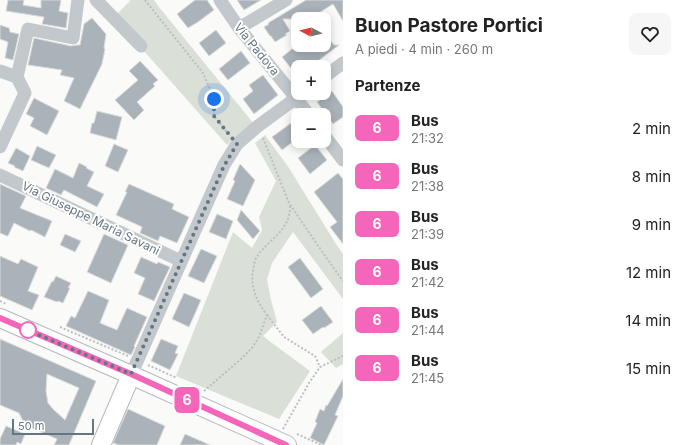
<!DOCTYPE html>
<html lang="it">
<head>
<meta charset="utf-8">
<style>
	body { margin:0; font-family:Inter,sans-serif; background:#f6f6f6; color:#222; height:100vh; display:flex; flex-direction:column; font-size:15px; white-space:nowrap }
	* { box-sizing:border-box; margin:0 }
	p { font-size:13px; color:#767676 }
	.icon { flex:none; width:22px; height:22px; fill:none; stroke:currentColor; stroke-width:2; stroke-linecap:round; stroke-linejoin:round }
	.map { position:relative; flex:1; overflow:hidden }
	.drawer { display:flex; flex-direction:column; background:#fff; width:340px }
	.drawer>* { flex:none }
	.badge { padding:0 8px; border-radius:6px; font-size:14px; line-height:26px }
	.needle { width:26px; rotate:277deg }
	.controls { position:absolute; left:291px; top:12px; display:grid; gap:8px }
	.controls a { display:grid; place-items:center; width:40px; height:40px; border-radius:8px; background:#fff; box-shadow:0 2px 10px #0003; font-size:20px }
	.scale { position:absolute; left:12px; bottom:10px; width:82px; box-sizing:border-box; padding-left:4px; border:2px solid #657683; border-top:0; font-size:11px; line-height:14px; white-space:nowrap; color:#657683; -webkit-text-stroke:3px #fff; paint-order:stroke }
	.you { position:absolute; width:20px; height:20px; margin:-10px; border:3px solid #fff; border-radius:50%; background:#1a73e8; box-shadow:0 0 0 6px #1a73e833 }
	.map>.badge { position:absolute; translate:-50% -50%; box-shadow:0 0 0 2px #fff }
	h2 { padding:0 12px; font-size:15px; line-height:36px }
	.round { display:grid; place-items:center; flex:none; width:42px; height:42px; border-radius:8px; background:#f6f6f6 }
	.headline { display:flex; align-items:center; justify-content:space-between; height:68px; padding:0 12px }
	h1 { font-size:19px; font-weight:700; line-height:30px }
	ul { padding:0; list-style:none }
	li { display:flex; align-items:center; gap:12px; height:48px; padding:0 12px }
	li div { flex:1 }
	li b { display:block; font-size:15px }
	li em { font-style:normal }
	li .badge { min-width:44px; font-weight:700; text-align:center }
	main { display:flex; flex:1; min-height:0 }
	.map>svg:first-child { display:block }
	.green { fill:#dadfd7 }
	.building { fill:#aab3b9; stroke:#dcdcda; fill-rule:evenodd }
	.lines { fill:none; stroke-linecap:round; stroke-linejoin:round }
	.secondary-casing { stroke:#b3babf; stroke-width:20 }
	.path { stroke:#bbbfc2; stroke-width:2; stroke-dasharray:2 2; stroke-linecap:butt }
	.street { stroke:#c3c8cc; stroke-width:13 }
	.secondary { stroke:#fff; stroke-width:18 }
	.line-casing { stroke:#fff; stroke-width:9 }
	.line { stroke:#f466ba; stroke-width:6 }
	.walk { stroke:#657683; stroke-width:4; stroke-dasharray:0 7.2 }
	.stop-dot { fill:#fff; stroke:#f466ba; stroke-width:2 }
	.labels { text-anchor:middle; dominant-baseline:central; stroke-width:4; stroke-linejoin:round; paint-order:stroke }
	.street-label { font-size:12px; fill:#657683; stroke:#fff }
</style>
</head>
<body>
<main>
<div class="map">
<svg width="343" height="445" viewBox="0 0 343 445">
	<rect width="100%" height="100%" fill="#fafaf8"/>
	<path class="green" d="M129,0H154L159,7L254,124L234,138L227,145L114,17L130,1Z
		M265,135L289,168L336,244L343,254V299L293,232L272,263L267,280L271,300L277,322L263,336L272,343L310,371L279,419L176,376L233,232L252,248L262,230L259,217L276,181L255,143Z
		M343,333V364L336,368L321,352Z"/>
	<path class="building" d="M8,0H24L23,5L41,8V0H61L59,11L68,13L66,28L42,24L44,17L6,11Z
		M195,0H207L214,10L198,22L188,28L177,14Z
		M237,0H261L244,10Z
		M306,0H343V21L333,4L314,16L316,19H283L290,31L285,34L287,35L275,42L271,36H270L264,27L269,24L268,23Z
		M92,18L106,34L104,48L105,49L102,64L80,109L64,101L74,78L60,75L62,70L28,65L34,38L71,46L77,45H80L84,24Z
		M0,25L9,28L10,32L19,34L13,60L5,58L8,42L0,39Z
		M216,30L226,43L209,56L199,43Z
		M324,32L334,45H339L310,67H298V77L282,57L297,45H324Z
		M241,51L250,63L228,80L219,69Z
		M140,61L158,80L153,84L155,86L137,102L144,110L134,120L115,100L138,80L129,71Z
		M263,75L278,95L254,114L243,99L253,91L249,85Z
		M332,91L343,107V117L333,124L317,102Z
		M34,98L59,111L47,135L30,126L34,118L26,114Z
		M97,111L122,117L116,140L90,133L92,123H94Z
		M298,118V138L282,150L272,137Z
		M114,144L128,150L118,172L105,166Z
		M315,145L327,160L310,174L298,158Z
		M37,146L56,155L49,168L31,160Z
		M16,148L30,156L23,171L14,167L15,166L8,163Z
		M79,163L87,167L86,168L94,172L87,186L104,194L97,207L64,190L61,195L46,188L55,169L73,178Z
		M240,164L255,180L243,206L227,199L235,181L233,180Z
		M338,173L343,179V244L330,227L337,222L314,192Z
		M0,184L26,196L20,208L52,221L45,237L31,230L30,231L14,223L8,236H7L0,233Z
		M129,184L174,204L172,209L189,217L177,243L160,236L158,241L140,233L142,227L116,215L127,192H125Z
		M241,210L260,231L253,239L237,220Z
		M217,214L233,221L226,239L209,232Z
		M65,234L81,241L75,252L60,245Z
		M104,234L128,245L111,283L87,272Z
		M201,249L217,256L204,283L188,276Z
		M0,256L18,264L21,259L38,267L28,291L39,295L32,310L0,296Z
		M141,257L157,264L158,262L170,267L154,301L138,294L145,278L134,273Z
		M300,258L323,289L311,298L288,267Z
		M56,276L71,283L68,288H70L63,303L58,301L57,302L44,297L52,281L53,282Z
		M88,291L109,300L100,323L117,330L127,308L147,317L134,346L135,347L131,355L66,326L71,316L75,318Z
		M184,293L201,300L189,327L172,319Z
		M321,306L333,322L324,328L323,327L313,334L302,320Z
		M0,339L96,381L69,445H54L57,439L25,425L19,413L0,405ZM47,374L79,388L65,420L53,409L48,403L46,391Z
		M161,339L178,346L175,353L178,354L170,370L151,361Z
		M343,379V396L335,415L338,416L324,445L310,438L317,423L315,422L320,409L324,411L326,405L327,406Z
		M128,409L165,426L157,445H119L113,443Z
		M6,426L25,434L21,444L17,442L16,445H0V439Z
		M185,434L210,445H180Z"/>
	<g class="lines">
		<g class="secondary-casing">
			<path id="secondary" d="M0,318L131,375L287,445
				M101,445L131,375"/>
		</g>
		<path class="path" d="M145,0L203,73L214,99V116L230,136
			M263,138L289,203L323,253L343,281
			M0,301L6,304
			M267,315L284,337L315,356L320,367
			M60,327L128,356
			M148,365L177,378
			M204,391L241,359L252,348L259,337L267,315C256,300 249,286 254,266C254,264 255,260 256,258C269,238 291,231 290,205
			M283,429L309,383L320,367L343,356
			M297,434L321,445"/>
		<path class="street" d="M96,0L141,46
			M220,0L239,28L296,98L309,115
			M239,28L286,0
			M0,71L17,77
			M324,77L343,63
			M324,135L343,160
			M0,147L25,93L17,77L28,29L73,38L78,0
			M0,175L181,261
			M131,375L224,165L237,144L258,126L303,93"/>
		<use href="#secondary" class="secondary"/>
	</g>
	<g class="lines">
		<g class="line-casing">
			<path id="line" d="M0,318L131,374L286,445"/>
		</g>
		<use href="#line" class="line"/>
		<path class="walk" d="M28,330H27L131,374L224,166L237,144L214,116V99"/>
	</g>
	<circle class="stop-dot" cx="28" cy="330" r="8"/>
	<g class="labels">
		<g class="street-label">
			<text transform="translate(257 49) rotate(51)">Via Padova</text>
			<text transform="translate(91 218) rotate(26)">Via Giuseppe Maria Savani</text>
		</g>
	</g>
</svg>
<div class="controls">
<a><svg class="needle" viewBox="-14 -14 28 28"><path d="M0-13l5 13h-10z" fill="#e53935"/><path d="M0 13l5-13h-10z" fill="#767676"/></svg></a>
<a>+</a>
<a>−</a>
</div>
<div class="scale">50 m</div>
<div class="you" style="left:214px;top:99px"></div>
<b class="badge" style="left:187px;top:400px;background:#f466ba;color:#fff">6</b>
</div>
<section class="drawer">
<div class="headline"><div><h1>Buon Pastore Portici</h1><p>A piedi · 4 min · 260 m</p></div><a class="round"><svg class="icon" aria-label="heart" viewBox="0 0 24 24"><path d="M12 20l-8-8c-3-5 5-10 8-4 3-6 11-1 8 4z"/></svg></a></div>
<h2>Partenze</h2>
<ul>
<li><span class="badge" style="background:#f466ba;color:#fff">6</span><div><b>Bus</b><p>21:32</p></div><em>2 min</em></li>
<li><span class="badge" style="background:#f466ba;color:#fff">6</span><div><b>Bus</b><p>21:38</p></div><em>8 min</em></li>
<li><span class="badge" style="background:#f466ba;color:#fff">6</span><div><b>Bus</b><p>21:39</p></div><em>9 min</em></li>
<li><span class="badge" style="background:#f466ba;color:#fff">6</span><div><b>Bus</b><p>21:42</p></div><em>12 min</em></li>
<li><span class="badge" style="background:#f466ba;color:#fff">6</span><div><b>Bus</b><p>21:44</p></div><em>14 min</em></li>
<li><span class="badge" style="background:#f466ba;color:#fff">6</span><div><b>Bus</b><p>21:45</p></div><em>15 min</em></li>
</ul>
</section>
</main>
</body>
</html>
